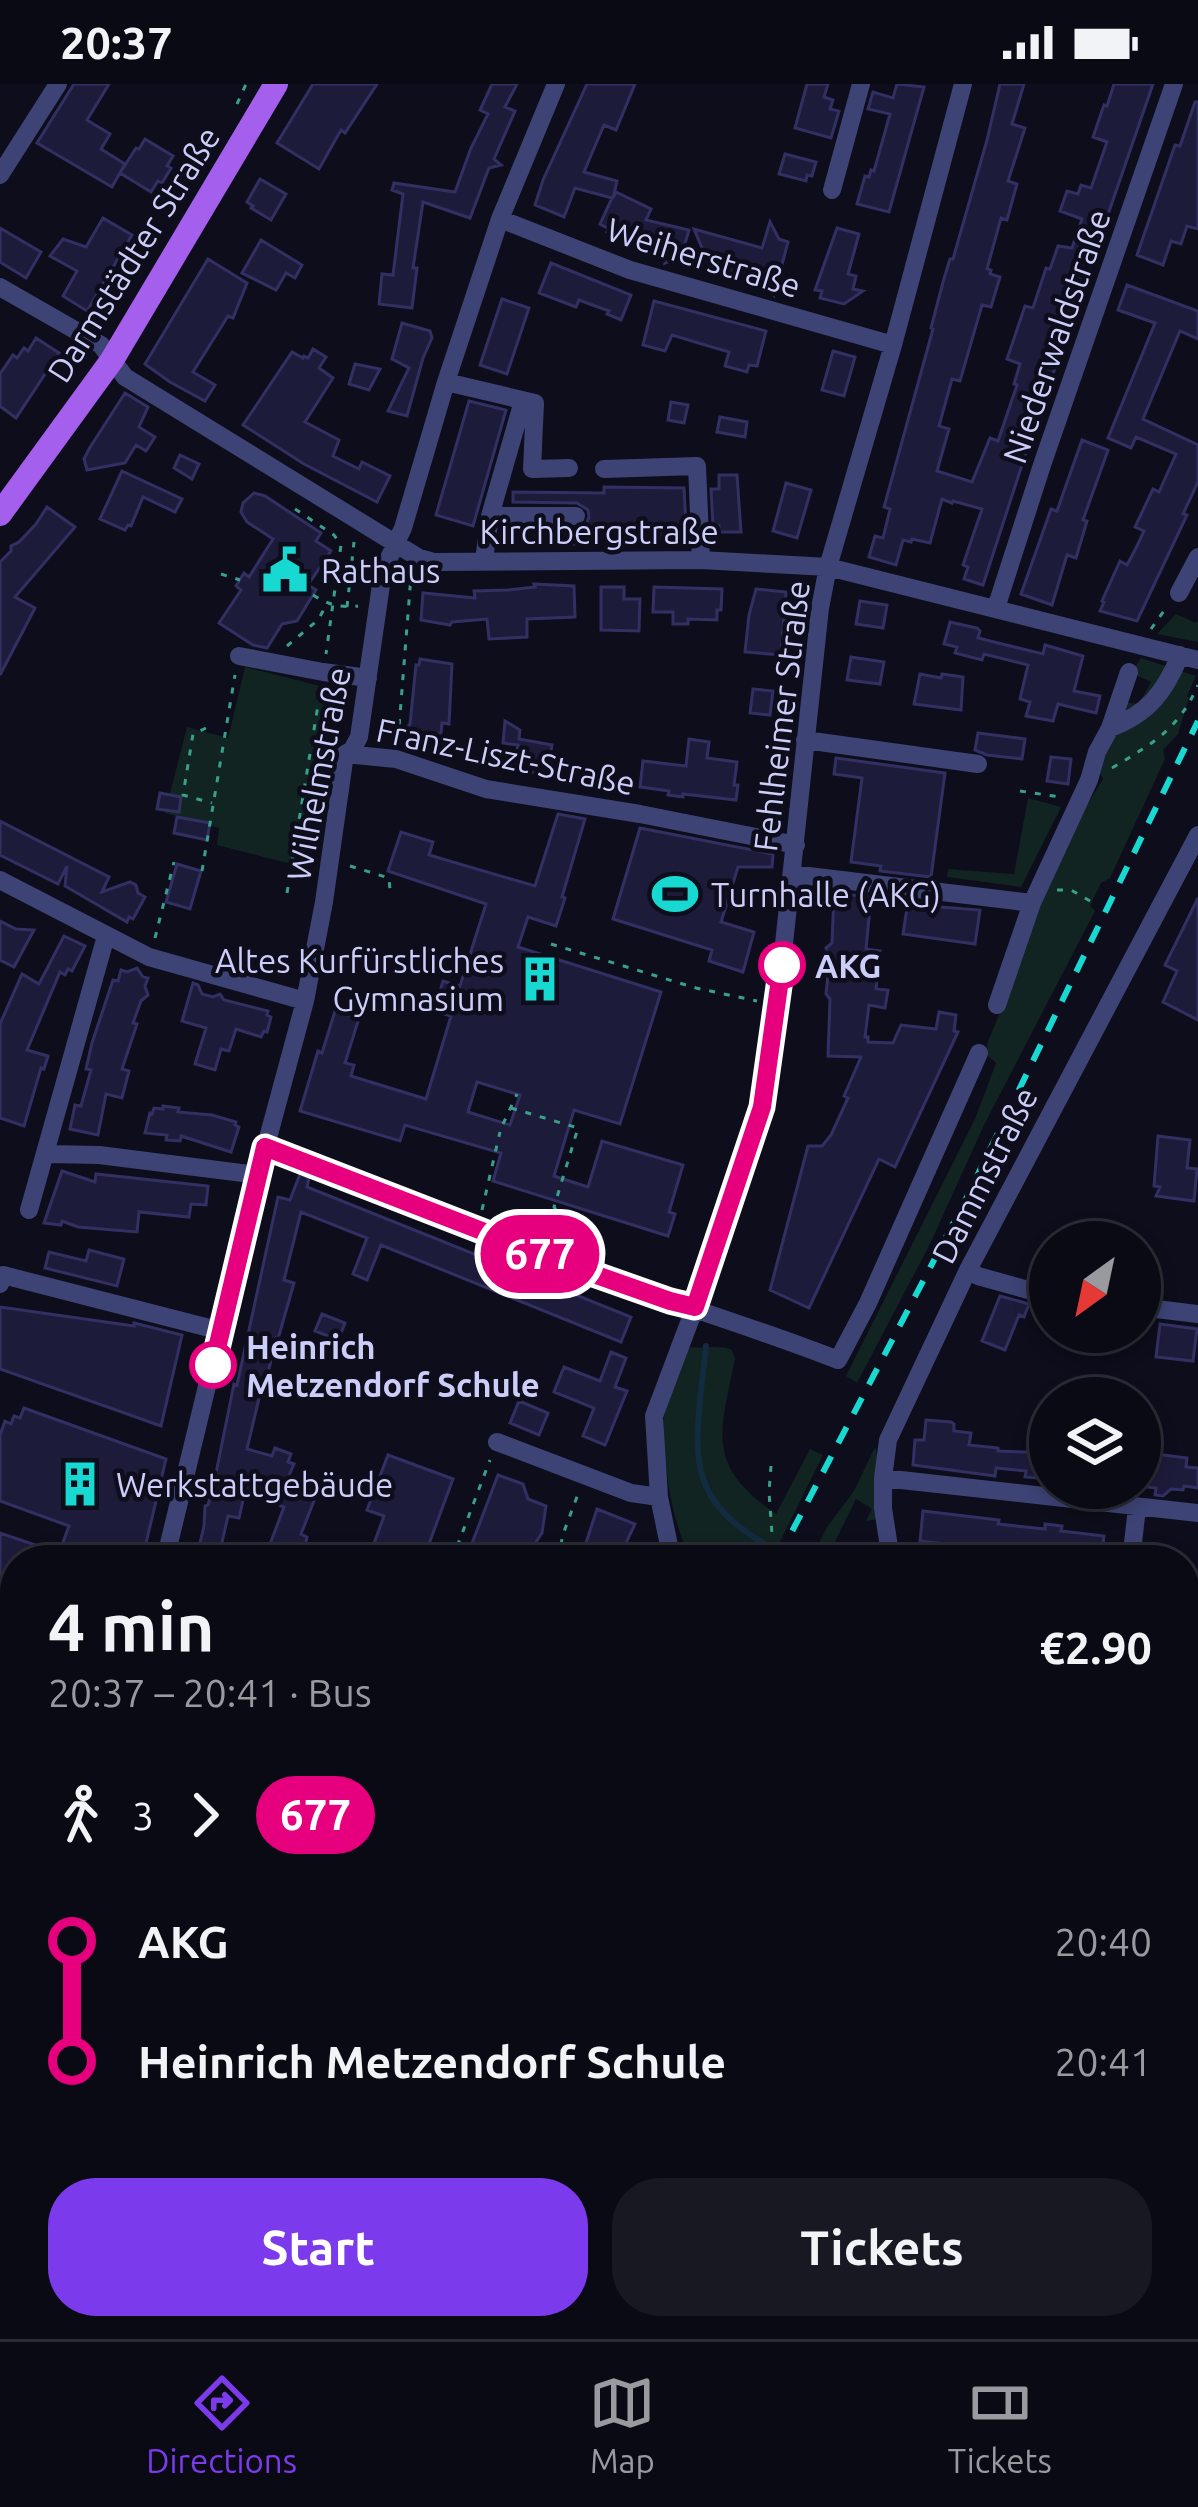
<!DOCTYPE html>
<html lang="en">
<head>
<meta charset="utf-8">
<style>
	body { margin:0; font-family:Ubuntu,sans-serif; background:#181822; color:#f1f3f6; height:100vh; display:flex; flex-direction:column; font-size:45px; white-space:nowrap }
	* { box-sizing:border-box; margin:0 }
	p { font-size:39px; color:#999aa0 }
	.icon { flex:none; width:66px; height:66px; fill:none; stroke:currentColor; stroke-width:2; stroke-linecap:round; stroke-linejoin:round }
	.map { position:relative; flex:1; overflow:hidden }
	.side { position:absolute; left:0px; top:1461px; width:1200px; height:795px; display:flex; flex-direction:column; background:#0a0a14; border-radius:48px 48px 0 0; box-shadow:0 6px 18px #0003,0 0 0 3px #2a2b34 }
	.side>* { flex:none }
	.badge { padding:0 24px; border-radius:39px; font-size:42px; line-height:78px }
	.needle { width:78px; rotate:213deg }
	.tools { position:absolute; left:1029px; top:1137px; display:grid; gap:24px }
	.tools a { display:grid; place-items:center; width:132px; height:132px; border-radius:50%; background:#0a0a14; box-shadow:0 6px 18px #0003,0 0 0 3px #2a2b34; font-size:60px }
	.map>.badge { position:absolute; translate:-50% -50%; box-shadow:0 0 0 6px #fff }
	.legs { display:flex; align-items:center; gap:18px; height:132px; padding:0 48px; font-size:39px }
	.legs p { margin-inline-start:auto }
	.summary { display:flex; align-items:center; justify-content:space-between; height:204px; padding:0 48px }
	h1 { font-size:66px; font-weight:600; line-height:90px }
	.button { display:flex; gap:24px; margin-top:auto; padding:24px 48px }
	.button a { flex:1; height:138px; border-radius:48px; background:#7c3aed; color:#fff; font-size:48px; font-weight:600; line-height:138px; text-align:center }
	.button a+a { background:#181822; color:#f1f3f6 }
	ul { padding:0 48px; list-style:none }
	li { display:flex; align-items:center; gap:42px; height:120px; font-size:45px }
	li i { display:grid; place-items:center; width:18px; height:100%; margin:0 15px; background:currentColor }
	li i::after { content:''; width:30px; height:30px; margin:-15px; border:9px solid; border-radius:50%; background:#0a0a14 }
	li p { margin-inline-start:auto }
	li:first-child i { background:linear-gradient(#0000 50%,currentColor 0) }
	li:last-child i { background:linear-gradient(currentColor 50%,#0000 0) }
	.status { display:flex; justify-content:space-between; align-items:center; height:84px; padding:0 60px; background:#0a0a14; direction:ltr }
	.status svg { height:33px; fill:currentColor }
	.tab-bar { display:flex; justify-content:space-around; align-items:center; height:168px; border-top:3px solid #2a2b34; background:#0a0a14; font-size:33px; color:#999aa0 }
	.tab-bar a { display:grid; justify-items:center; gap:6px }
	.tab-bar .active { color:#7c3aed }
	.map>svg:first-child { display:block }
	.green { fill:#112421 }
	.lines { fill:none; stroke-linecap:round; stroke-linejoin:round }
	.stream { stroke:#122b3f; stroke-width:6 }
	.building { fill:#1d1b3a; stroke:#323063; stroke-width:3; fill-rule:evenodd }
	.path { stroke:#39a08b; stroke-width:3; stroke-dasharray:6 9; stroke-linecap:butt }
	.minor { stroke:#3d4375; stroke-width:18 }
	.major { stroke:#a460ed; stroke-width:24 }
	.rail { stroke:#18d9d1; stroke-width:6; stroke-dasharray:18 15; stroke-linecap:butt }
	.line-1-casing { stroke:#fff; stroke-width:27 }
	.line-1 { stroke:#e6007e; stroke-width:18 }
	.stop-1-dot { fill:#fff; stroke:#e6007e; stroke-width:6 }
	.labels { text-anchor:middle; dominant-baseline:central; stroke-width:9; stroke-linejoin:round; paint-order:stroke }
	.street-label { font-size:33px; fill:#cccef9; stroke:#0d0d1b }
	.poi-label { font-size:33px; fill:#cccef9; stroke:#0d0d1b; text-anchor:start }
	.stop-label { font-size:33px; font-weight:bold; fill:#cccef9; stroke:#0d0d1b; text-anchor:start }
</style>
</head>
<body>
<div class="status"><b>20:37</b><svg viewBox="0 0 49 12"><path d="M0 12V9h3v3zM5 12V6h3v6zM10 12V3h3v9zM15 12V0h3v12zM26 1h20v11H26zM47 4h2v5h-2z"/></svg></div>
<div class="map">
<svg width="1198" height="2255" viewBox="0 0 1198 2255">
	<rect width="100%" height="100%" fill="#0d0d1b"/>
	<path class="green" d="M1176,530L1196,539L1198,537V558L1157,550Z
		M1141,574L1196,592L1187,612L1189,614L1178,650L1163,666L1165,675L1110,794L1101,799L1090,822L1095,827L984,1041L930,1160L857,1299L846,1292L975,1035L996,979L988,972L987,960L1013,897L1036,826L1084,726L1103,695L1098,685L1124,618L1139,620L1151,598L1131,589Z
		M245,583L328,604L307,784L217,761L219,744L165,729L187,643L228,654Z
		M1028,714L1061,723L1021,803L947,793L948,785L1014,790Z
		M688,1263C702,1265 720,1260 732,1266L735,1275C720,1349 705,1381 776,1430L810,1365L823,1371L771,1476H693C672,1446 662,1374 664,1336C665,1313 680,1285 688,1263Z
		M875,1363L883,1394L885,1434L866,1437L872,1425L856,1415L835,1458L852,1476H810L827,1443L854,1407Z
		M432,2241H1111L1115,2255H426Z"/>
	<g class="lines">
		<path class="stream" d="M706,1262C694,1376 677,1419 795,1476
			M1091,2241L1095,2255"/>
	</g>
	<path class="building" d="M74,0H109L87,36L110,50L101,65L125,80L112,103L37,59Z
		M313,0H377L345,49L341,46L319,85L277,59Z
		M492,0H517L505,23L515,27L494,75L501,81L489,84L470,134L423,118L413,184H417L412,224L379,220L382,190L393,191L403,110L392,106L394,99L455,108L471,64L488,30L480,26Z
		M587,0H635L616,46L604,41L584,88L617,97L613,114L616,108L651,125L646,136L689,146L681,173L665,179L670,158L654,153L649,165L607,148L609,145L600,140L612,114L575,104L564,133L535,121L543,96Z
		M807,0H828L824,13L833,16L830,25L839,27L831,54L795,44Z
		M897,0L924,3L889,128L857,120L865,92L869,93L871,86L874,87L890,30L868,25L873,8L893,14Z
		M1000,0H1024L1012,40L1025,44L1008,97L1017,100L1007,136L1001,134L987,185L991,186L990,190L1000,193L991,223L982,221L960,297L952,295L939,342L949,345L937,387L972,398L990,354L998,357L1017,301L1014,300L1020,280L1007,275L1025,222L1033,224L1046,184L1050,185L1058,162L1072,164L1082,135L1060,127L1067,107L1078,110L1081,101L1091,104L1107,58L1093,53L1104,21L1107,22L1114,0H1153L1043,319L1035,316L1025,345L1033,347L983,501L964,495L968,483L963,481L982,425L953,417L952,419L942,415L930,459L912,455L911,458L903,456L896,481L869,473L875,452L883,454L890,425L884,423L933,245L931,244L943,198L950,175H953L987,56Z
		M1195,18H1198V145L1187,142L1181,160L1171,157L1163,181L1137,171L1175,61L1180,62Z
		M145,55L173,72L167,82L171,84L162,99L158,97L151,108L120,89L136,64L139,65Z
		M785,70L816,78L812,92L807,91L806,97L779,90Z
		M260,95L286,110L271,136L251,124L253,122L247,118Z
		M103,134L132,151L87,227L63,212L77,187L50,172L63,155L86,163Z
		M770,138L779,155L788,158L774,211L765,198L731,188L724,191L721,186L710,183L694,145L762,164Z
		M0,144L41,168L26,194L0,178Z
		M837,144L859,150L848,190L856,192L853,205L863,207L844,220L820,214L822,207L815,206Z
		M261,156L302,181L295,194L286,189L276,206L242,189Z
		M208,175L247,199L233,234L228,232L193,288L215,301L205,317L170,298L145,280Z
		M551,179L631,211L621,236L607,230L609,227L579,216L576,223L539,209Z
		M1127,201L1198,227V255L1180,247L1143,335L1198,361V398L1183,430L1187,431L1137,537L1100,527L1104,518L1102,517L1120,477L1127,481L1136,464L1144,447L1135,443L1153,405L1159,408L1176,370L1136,353L1131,364L1108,354L1155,239L1118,226Z
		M502,215L529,224L507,290L480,281Z
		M654,217L766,247L757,282L749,281L747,288L725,282L729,268L672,251L665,267L643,261Z
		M402,239L430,247L432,254L423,274L407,332L388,327L409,284L392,275Z
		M36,254L59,269L16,334L0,322V290L13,271L17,274L24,264L28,267Z
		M313,265L326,273L319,284L333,294L305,338L339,356L333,372L359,385L362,378L390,392L377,418L304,380L243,341L292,268L303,274L304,272L308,274Z
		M833,267L855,273L844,312L822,306Z
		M355,280L380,285L369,306L349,300Z
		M125,309L148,323L139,343L155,353L146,367L136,361L125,379L87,386L84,375L89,365Z
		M469,317L506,326L473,442L436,431Z
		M671,318L688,321L684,339L668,336Z
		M720,333L747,338L745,353L717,348Z
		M1082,356L1108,366L1083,436L1087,437L1076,474L1067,471L1052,521L1021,510L1051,425L1057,427Z
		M180,371L199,380L192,395L174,384Z
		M122,387L182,415L175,428L143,413L131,442L128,441L125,446L100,435Z
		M719,391H737L741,448H719V442H713L711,405H719Z
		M786,399L811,406L797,454L773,447Z
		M604,403L684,404L686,442H677V453H660L661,442L586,441L589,433L588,426L577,419L513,418V408L604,409Z
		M254,409L265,412L321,449L316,457L331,467L308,501L316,506L297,537L282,540L267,564L253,561L219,539L241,506L236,502L244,489L249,493L273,455L247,438L241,428L243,419Z
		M47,423L75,443L15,513L35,524L0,591V478L11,467V462L19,458L36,440Z
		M580,445V460H535L536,446Z
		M534,500L574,502L575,533L527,535V553L489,555L487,535L452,538L450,541L421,536L423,509L475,514L474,507L508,506L535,503Z
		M601,503H624V515H640L639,547L601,546Z
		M654,503L722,505L721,526H717V536L688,535V540H673V528H653Z
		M756,505L786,508L781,571L745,568L749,531Z
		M860,517L887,521L883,544L856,540Z
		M950,538L977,544L980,547L978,554L1043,570L1045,561L1083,572L1074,607L1100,612L1096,629L1058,620L1053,637L1026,632L1030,618L1020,615L1028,581L984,570L982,576L955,569L957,563L944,560Z
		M851,573L884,578L880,600L847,596Z
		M420,575L452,580L449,640L442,639L441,650H434L433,654L413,652L406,644L410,640L416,581H419Z
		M920,590L941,594L942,590L963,593L961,626L914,620Z
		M753,605L773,607L770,631L750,629Z
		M505,637L520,646L519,655L552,661L546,691L513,685L518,661L503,659Z
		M978,649L1025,655L1022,675L987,671L975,666Z
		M689,655L709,658L707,674L737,678L734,701H738L736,716L683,710V713L668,711L669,707L640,703L643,677L686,682Z
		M1051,673L1071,675L1068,700L1047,697Z
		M836,674L945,689L931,793L880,787L881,782L851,778L862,694L834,690Z
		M160,709L181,713L179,728L157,725Z
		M558,730L585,735L562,813L565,814L556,842L528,833L518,863L661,908L620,1040L574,1026L554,1092L588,1103L602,1057L683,1081L669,1128L675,1130L668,1152L493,1097L501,1069L405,1041L400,1057L300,1027L318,967L322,969L335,927L359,934L345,979L354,981L351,992L426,1015L451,932L434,927L443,897L460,902L486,820L388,787L401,748L433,758L429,771L535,802ZM477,998L520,1011L510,1041L468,1028Z
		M177,733L210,739L207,756L174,749Z
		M0,737L109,793L102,808L130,798L136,801L138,809L145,813L133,835L129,833L127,838L65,802L67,782L58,800L0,771Z
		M640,744L773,770L772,783H738L721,838L754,848L743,888L709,877L712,866L613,835Z
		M177,780L201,787L190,825L166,818Z
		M834,809L871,813L866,865L880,867L876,905L888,906L885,924L869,921L865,953H868V958L893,959L901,941L936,945L939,928L956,931L954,947L958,948L895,1083L879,1075L809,1224L770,1206L808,1062H822L831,1051L848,1014L844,1012L861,973L828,972L830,915L826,910L830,872L826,864L832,859Z
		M1198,814V936L1163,918L1177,887L1165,881Z
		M908,818L928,820L927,822L980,826L975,860L903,850Z
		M0,837L16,845L34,846L14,883L0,876Z
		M64,852L85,862L72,887L68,885L65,891L60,888L27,966L48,972L44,985L41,984L24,1042L0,1034V940L22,890L39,900Z
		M137,884L143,893L148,894L145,902L148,911L141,917L133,939L137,940L122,985L129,987L122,1014L106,1010L98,1051L70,1045L75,1021L81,1022L91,986L86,985L92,959L113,896L118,897L121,886L127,888Z
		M193,899L198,901L202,910L213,913L220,910L224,916L268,927L267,931L271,933L267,948L264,947L261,953L236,945L229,967L221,965L215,986L195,980L206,944L182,937Z
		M163,1022L179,1024L178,1028L212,1031L236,1038L235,1041L239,1043L231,1068L181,1052L180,1057L166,1056L167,1051L145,1049L150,1029L152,1030L154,1024L163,1025Z
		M1158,1052L1190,1056L1187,1084L1197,1085L1194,1117L1156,1112L1160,1103L1154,1102Z
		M62,1087L95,1098L96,1090L208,1102L206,1121L191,1120L189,1133L139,1128L137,1148L78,1143L62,1137L61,1141L44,1139Z
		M300,1090L309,1094L307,1103L631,1233L621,1258L381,1161L367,1196L353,1190L367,1154L301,1128L284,1196L294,1199L278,1255L276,1254L264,1307L261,1306L247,1365L272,1372L275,1364L291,1370L288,1378L294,1380L287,1396L317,1409L301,1450L307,1453L302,1476H264L284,1423L245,1408L239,1434L228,1432L218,1476H196L204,1442L205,1422L208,1421L215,1394L234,1300L237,1301L278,1113L290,1116Z
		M89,1166L124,1175L117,1202L45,1184L49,1168L86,1177Z
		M1000,1212L1029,1220L1024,1233L1019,1231L1005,1266L982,1257Z
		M0,1223L134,1242V1239L182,1251L161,1342L0,1285Z
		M322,1230L345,1239L338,1256L315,1247Z
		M1160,1240L1197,1245L1193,1277L1156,1273Z
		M611,1268L626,1274L615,1303L627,1307L605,1361L583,1352L594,1324L554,1308L564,1283L600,1297Z
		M519,1317L548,1329L539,1351L510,1339Z
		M24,1324L166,1375L142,1476H15V1546L0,1541V1449L59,1469L69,1442L0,1417V1351L5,1337L11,1340L14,1332L20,1334Z
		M926,1336L951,1338L954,1340V1347L971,1349L969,1361L998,1364V1367L1050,1369V1395L1025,1393L1026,1387L996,1384L995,1392L913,1381L915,1356H924Z
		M1140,1368L1187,1374L1186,1383L1198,1384V1404L1184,1402L1183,1406L1171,1405L1163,1412L1155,1411L1156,1404L1140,1402Z
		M388,1371L453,1395L423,1476H368L384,1432L367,1426Z
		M498,1391L523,1400L528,1415L546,1422L542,1449L528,1470L510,1463L497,1472L471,1462Z
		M597,1425L635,1440L618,1476H590L593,1468L584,1465Z
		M923,1427L999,1436L998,1440L1045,1445V1440L1062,1442L1061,1447L1104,1452L1101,1476H1077L1043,1471V1476L993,1473L994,1466L920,1457Z
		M8,1734L15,1735V1852L0,1848V1773Z
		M0,1893L15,1896V2029L7,2068H0Z"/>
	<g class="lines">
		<path class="path" d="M237,20L246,0
			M295,425L334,451L341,461L326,570
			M221,490L240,496
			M313,511C329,521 340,524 358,522
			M347,523L354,458
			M1151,545L1166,524
			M287,562L318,536L327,520
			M206,644L193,650L183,711L212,719
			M398,656L411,492
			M1112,684C1152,660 1179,645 1198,601
			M1020,707L1060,713
			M350,782L389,794L390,806L396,809
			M202,787L235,591
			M1057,806H1071L1097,821
			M287,809L320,609
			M155,854L174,778
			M551,860L696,904L757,917
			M511,1024L578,1044L554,1123L587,1168
			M503,1040L517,1010
			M482,1126L500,1048
			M771,1382L769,1408L772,1450
			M811,1471L822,1476
			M452,1476L490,1376
			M560,1476L562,1453L578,1410
			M0,2142L15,2146
			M161,2241L198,2255
			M965,2241L993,2255
			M489,2255L494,2241
			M806,2255L813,2241
			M861,2255L868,2241"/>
		<path class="minor" d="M0,91L58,0
			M832,106L861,0
			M500,135L630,186L893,261
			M0,203L101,261L125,293L419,474L434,478L701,476L828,483L1198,576
			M446,298L535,319L532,385L569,384
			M523,317L490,432H576
			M604,385L697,382L701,476
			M484,476L490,432
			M1179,509L1198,473
			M996,524L1043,378L1174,0
			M239,572L323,588L368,594
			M1110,644L1129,588
			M805,656L978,680
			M345,670L396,675L486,705L640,730L796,761
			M792,790L1032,819
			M0,796L149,873L305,917
			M997,921L1032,819L1089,696L1097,668L1110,644C1148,630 1165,608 1180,571
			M265,1063C372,1102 477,1147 585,1187C669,1218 754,1243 838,1276L868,1219L979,969
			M47,1070L99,1071L258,1091
			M29,1126L106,852
			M968,1186L978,1192L1050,1212
			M0,1200L3,1191L221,1247
			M1140,1223L1198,1230
			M497,1358L631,1409L659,1413
			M883,1394L1198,1429
			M165,1476L258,1091L305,917L324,818L345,670L352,666L359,653L383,487L403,444L446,298L500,135L556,0
			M672,1476L659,1413L654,1332L695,1223L762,1023L777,925L820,524L828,483L893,261L963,0
			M891,1476L883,1424V1394L888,1356L968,1186L1198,751
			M1131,1476L1137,1424
			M0,1582L15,1589
			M1185,1638L1198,1639
			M1185,1775L1198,1770
			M1185,1941H1198
			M1188,2104L1198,2109
			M1115,2241L1119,2255
			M2,2255L15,2187
			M337,2255L343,2241"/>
		<path class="major" d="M0,430L112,276L276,0"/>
		<path class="rail" d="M777,1476L964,1119L1198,637
			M407,2255L414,2241"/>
	</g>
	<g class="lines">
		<g class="line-1-casing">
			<path id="line-1" d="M213,1281L265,1063L585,1187L670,1217L695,1223L762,1023L782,881"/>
		</g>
		<use href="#line-1" class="line-1"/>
	</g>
	<defs>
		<g id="civic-bare" transform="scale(3.6)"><path d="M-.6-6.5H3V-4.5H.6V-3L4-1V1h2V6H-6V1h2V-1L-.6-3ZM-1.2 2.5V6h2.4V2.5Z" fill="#18d9d1" stroke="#0d0d1b" stroke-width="2.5" paint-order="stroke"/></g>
		<g id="stadium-bare" transform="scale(3.6)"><path d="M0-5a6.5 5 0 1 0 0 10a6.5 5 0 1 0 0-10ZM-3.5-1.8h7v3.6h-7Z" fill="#18d9d1" stroke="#0d0d1b" stroke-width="2.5" paint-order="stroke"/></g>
		<g id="building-bare" transform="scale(3.6)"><path d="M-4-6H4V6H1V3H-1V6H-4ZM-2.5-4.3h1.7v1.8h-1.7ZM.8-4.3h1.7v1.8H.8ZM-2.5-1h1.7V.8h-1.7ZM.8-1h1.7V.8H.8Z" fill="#18d9d1" stroke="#0d0d1b" stroke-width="2.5" paint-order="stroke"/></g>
	</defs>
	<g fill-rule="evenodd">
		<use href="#civic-bare" x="285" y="486"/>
		<use href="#stadium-bare" x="675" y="810"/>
		<use href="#building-bare" x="540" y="895"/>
		<use href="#building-bare" x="80" y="1400"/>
	</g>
	<g class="stop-1-dot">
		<circle cx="782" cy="881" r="21"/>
		<circle cx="213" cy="1281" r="21"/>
	</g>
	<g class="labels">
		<g class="street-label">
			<text transform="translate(133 170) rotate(-58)">Darmstädter Straße</text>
			<text transform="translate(704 173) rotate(17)">Weiherstraße</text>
			<text transform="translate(1056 252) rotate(-71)">Niederwaldstraße</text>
			<text x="599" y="447">Kirchbergstraße</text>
			<text transform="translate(781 632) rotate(-83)">Fehlheimer Straße</text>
			<text transform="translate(506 672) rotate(12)">Franz-Liszt-Straße</text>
			<text transform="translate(318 690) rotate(-79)">Wilhelmstraße</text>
			<text transform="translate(984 1091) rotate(-63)">Dammstraße</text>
		</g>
		<g class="poi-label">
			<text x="321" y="486">Rathaus</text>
			<text x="711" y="810">Turnhalle (AKG)</text>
			<text x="504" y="876" text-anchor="end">Altes Kurfürstliches<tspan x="504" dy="38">Gymnasium</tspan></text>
			<text x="116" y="1400">Werkstattgebäude</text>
		</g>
		<g class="stop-label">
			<text x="815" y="881">AKG</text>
			<text x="246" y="1262">Heinrich<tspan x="246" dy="38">Metzendorf Schule</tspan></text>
		</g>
	</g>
</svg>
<div class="tools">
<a><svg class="needle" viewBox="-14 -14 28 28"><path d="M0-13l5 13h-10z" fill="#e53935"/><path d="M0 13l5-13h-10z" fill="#999aa0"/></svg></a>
<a><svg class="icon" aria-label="layers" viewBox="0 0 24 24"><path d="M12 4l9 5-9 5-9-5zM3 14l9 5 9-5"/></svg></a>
</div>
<b class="badge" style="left:540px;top:1170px;background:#e6007e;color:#fff">677</b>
<section class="side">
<div class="summary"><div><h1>4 min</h1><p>20:37 – 20:41 · Bus</p></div><b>€2.90</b></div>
<div class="legs"><svg class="icon" aria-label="walk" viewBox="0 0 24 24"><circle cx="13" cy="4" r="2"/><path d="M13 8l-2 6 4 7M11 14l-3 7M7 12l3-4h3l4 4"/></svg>3<svg class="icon" aria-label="forward" viewBox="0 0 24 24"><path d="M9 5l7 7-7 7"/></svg><b class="badge" style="background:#e6007e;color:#fff">677</b></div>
<ul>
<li><i style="color:#e6007e"></i><b>AKG</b><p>20:40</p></li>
<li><i style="color:#e6007e"></i><b>Heinrich Metzendorf Schule</b><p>20:41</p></li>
</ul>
<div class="button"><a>Start</a><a>Tickets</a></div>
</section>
</div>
<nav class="tab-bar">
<a class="active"><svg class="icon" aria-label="directions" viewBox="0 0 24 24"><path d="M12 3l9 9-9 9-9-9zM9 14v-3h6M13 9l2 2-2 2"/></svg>Directions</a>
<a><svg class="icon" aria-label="map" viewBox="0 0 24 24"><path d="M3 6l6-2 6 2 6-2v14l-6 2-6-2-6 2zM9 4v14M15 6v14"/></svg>Map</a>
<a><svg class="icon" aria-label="tickets" viewBox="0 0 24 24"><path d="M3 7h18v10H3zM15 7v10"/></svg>Tickets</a>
</nav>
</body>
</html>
